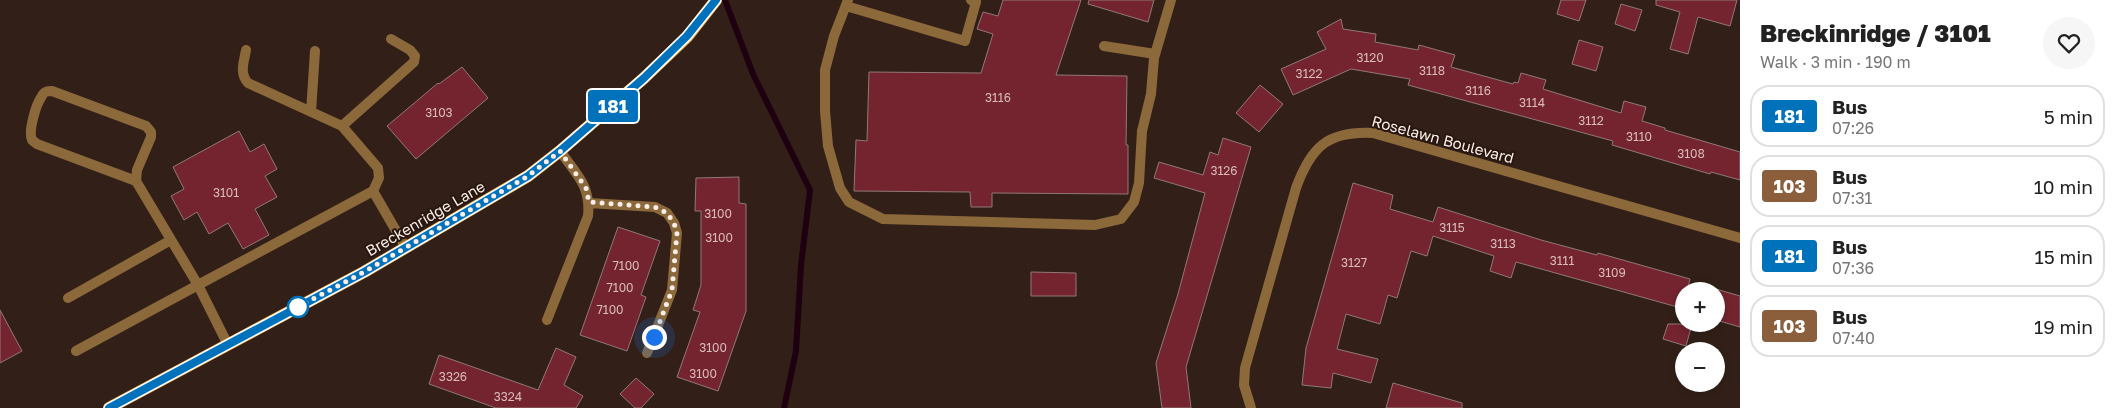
<!DOCTYPE html>
<html lang="en">
<head>
<meta charset="utf-8">
<style>
	body { margin:0; font-family:"Golos Text",sans-serif; background:#f6f6f6; color:#222; height:100vh; display:flex; flex-direction:column; font-size:19px; white-space:nowrap }
	* { box-sizing:border-box; margin:0 }
	p { font-size:16px; color:#767676 }
	.icon { flex:none; width:28px; height:28px; fill:none; stroke:currentColor; stroke-width:2; stroke-linecap:round; stroke-linejoin:round }
	.map { position:relative; flex:1; overflow:hidden }
	.details { display:flex; flex-direction:column; background:#fff; width:375px }
	.details>* { flex:none }
	.badge { padding:0 10px; border-radius:4px; font-size:18px; line-height:32px }
	.controls { position:absolute; left:1675px; top:282px; display:grid; gap:10px }
	.controls a { display:grid; place-items:center; width:50px; height:50px; border-radius:50%; background:#fff; box-shadow:0 2px 8px #0003; font-size:25px }
	.you { position:absolute; width:25px; height:25px; margin:-12px; border:4px solid #fff; border-radius:50%; background:#1a73e8; box-shadow:0 0 0 8px #1a73e833 }
	.map>.badge { position:absolute; translate:-50% -50%; box-shadow:0 0 0 2px #fff }
	.round { display:grid; place-items:center; flex:none; width:52px; height:52px; border-radius:26px; background:#f6f6f6 }
	.summary { display:flex; align-items:center; justify-content:space-between; height:85px; padding:0 20px }
	h1 { font-size:24px; font-weight:800; line-height:38px }
	ul { padding:0; list-style:none }
	li { display:flex; align-items:center; gap:15px; height:62px; margin:0 10px 8px; padding:0 10px; border:2px solid #e0e0e0; border-radius:20px }
	li div { flex:1 }
	li b { display:block; font-size:19px }
	li em { font-style:normal }
	li .badge { min-width:55px; font-weight:700; text-align:center }
	main { display:flex; flex:1; min-height:0 }
	.map>svg:first-child { display:block }
	.lines { fill:none; stroke-linecap:round; stroke-linejoin:round }
	.stream { stroke:#1e0010; stroke-width:6 }
	.building { fill:#74242e; stroke:#917878 }
	.lane { stroke:#8c693b; stroke-width:10 }
	.street { stroke:#8c693b; stroke-width:10 }
	.primary { stroke:#f5ac41; stroke-width:12 }
	.line-casing { stroke:#fff; stroke-width:11 }
	.line { stroke:#0072bc; stroke-width:8 }
	.walk { stroke:#fbeee9; stroke-width:5; stroke-dasharray:0 9 }
	.stop-dot { fill:#fff; stroke:#0072bc; stroke-width:2.5 }
	.labels { text-anchor:middle; dominant-baseline:central; stroke-width:4; stroke-linejoin:round; paint-order:stroke }
	.number-label { font-size:12px; fill:#d9bcba }
	.street-label { font-size:15px; fill:#fbeee9; stroke:#28170f }
</style>
</head>
<body>
<main>
<div class="map">
<svg width="1740" height="408" viewBox="0 0 1740 408">
	<rect width="100%" height="100%" fill="#322018"/>
	<g class="lines">
		<path class="stream" d="M725,0L753,74L810,190L801,265L796,351L784,408"/>
	</g>
	<path class="building" d="M1003,0H1081L1056,75L1127,76L1126,145H1128V194L992,193V207H971L970,192L854,191L856,140L867,141L869,72L981,73L993,34L977,29L983,12L998,16Z
		M1089,0H1154L1148,22L1088,4Z
		M1561,0H1586L1579,21L1557,14Z
		M1656,0H1737L1730,26L1698,17L1688,54L1670,49L1680,12L1656,5Z
		M1621,4L1642,10L1635,31L1615,24Z
		M1341,19L1343,29L1376,34L1375,42L1418,50L1419,45L1455,55L1451,67L1513,84L1514,82L1518,83L1521,73L1546,80L1543,89L1621,113L1624,101L1646,107L1642,121L1665,128V130L1740,152V180L1711,172L1710,174L1612,145L1613,141L1408,85L1410,79L1351,69L1293,95L1281,69L1326,49L1317,32Z
		M1579,40L1603,47L1596,71L1572,64Z
		M462,67L488,98L416,159L387,126L438,83L439,84Z
		M1260,85L1283,104L1259,132L1236,113Z
		M239,131L250,152L264,144L277,169L265,176L277,197L255,209L269,235L243,249L228,223L209,234L197,212L184,220L171,196L184,189L173,167Z
		M1223,138L1251,147L1186,367L1191,408H1162L1156,363L1178,294L1205,193L1154,178L1159,162L1203,175L1210,152L1218,155Z
		M739,177V203L746,204V311L718,391L677,377L700,312L693,310L701,285V211H695L696,178Z
		M1353,183L1393,195L1390,209L1433,222L1438,207L1541,240L1597,255L1598,253L1690,279L1687,291H1684L1681,308L1516,262L1511,278L1490,271L1494,256L1433,236L1427,256L1411,251L1397,298L1388,295L1380,324L1346,314L1337,349L1378,359L1371,383L1333,373L1331,388L1302,385L1306,348Z
		M618,227L660,241L641,295L646,297L627,351L580,335Z
		M1031,272L1076,273V296H1031Z
		M1716,289L1740,296V327L1716,320Z
		M0,310L22,351L0,363Z
		M1668,324H1692L1686,346L1663,339Z
		M556,348L576,357L564,385L583,396L576,408H496L429,384L439,355L538,390Z
		M636,378L654,394L641,408H635L620,394Z
		M1393,383L1462,403V408H1386Z"/>
	<g class="lines">
		<path class="lane" d="M848,0L834,36L825,70V111L828,146L840,188L849,202L883,219L1095,225L1121,219L1134,202L1139,183L1142,131L1151,94L1154,58L1171,0
			M846,6L965,41L976,2L971,0
			M1104,46L1155,54
			M246,50C244,62 239,73 248,83L342,126
			M311,112L315,51
			M136,181L37,144L32,140C28,131 36,104 42,96C44,91 48,91 52,91L146,126L151,132V137L137,170L136,181L198,285L373,191L406,248
			M373,191L379,178L378,168L342,126L414,62L415,56L410,50L391,39
			M68,298L171,240
			M76,351L198,285L228,345"/>
		<path class="street" d="M589,203L655,207L667,213L674,223L677,233L672,290L647,353
			M547,320L588,216C591,186 577,175 560,151
			M1251,408L1244,385L1245,368L1296,188C1311,147 1327,131 1373,133L1740,238"/>
		<path class="primary" d="M109,408L364,272L528,176L560,151L644,78L687,37L716,0"/>
	</g>
	<g class="lines">
		<g class="line-casing">
			<path id="line" d="M109,408L364,272L528,176L560,151L644,78L687,36L716,0"/>
		</g>
		<use href="#line" class="line"/>
		<path class="walk" d="M298,307L364,272L528,176L560,151L586,188L589,202L655,207L667,213L674,223L677,233L672,290L654,337"/>
	</g>
	<circle class="stop-dot" cx="298" cy="307" r="10"/>
	<g class="labels">
		<g class="number-label">
			<text x="1370" y="57">3120</text>
			<text x="1432" y="70">3118</text>
			<text x="1309" y="73">3122</text>
			<text x="1478" y="90">3116</text>
			<text x="998" y="97">3116</text>
			<text x="1532" y="102">3114</text>
			<text x="439" y="112">3103</text>
			<text x="1591" y="120">3112</text>
			<text x="1639" y="136">3110</text>
			<text x="1691" y="153">3108</text>
			<text x="1224" y="170">3126</text>
			<text x="226" y="192">3101</text>
			<text x="718" y="213">3100</text>
			<text x="1452" y="227">3115</text>
			<text x="719" y="237">3100</text>
			<text x="1503" y="243">3113</text>
			<text x="1562" y="260">3111</text>
			<text x="1354" y="262">3127</text>
			<text x="626" y="265">7100</text>
			<text x="1612" y="272">3109</text>
			<text x="620" y="287">7100</text>
			<text x="610" y="309">7100</text>
			<text x="713" y="347">3100</text>
			<text x="703" y="373">3100</text>
			<text x="453" y="376">3326</text>
			<text x="508" y="396">3324</text>
		</g>
		<g class="street-label">
			<text transform="translate(1443 139) rotate(15)">Roselawn Boulevard</text>
			<text transform="translate(425 218) rotate(-30)">Breckenridge Lane</text>
		</g>
	</g>
</svg>
<div class="controls">
<a>+</a>
<a>−</a>
</div>
<div class="you" style="left:654px;top:337px"></div>
<b class="badge" style="left:613px;top:106px;background:#0072bc;color:#fff">181</b>
</div>
<section class="details">
<div class="summary"><div><h1>Breckinridge / 3101</h1><p>Walk · 3 min · 190 m</p></div><a class="round"><svg class="icon" aria-label="heart" viewBox="0 0 24 24"><path d="M12 20l-8-8c-3-5 5-10 8-4 3-6 11-1 8 4z"/></svg></a></div>
<ul>
<li><span class="badge" style="background:#0072bc;color:#fff">181</span><div><b>Bus</b><p>07:26</p></div><em>5 min</em></li>
<li><span class="badge" style="background:#8b5e3c;color:#fff">103</span><div><b>Bus</b><p>07:31</p></div><em>10 min</em></li>
<li><span class="badge" style="background:#0072bc;color:#fff">181</span><div><b>Bus</b><p>07:36</p></div><em>15 min</em></li>
<li><span class="badge" style="background:#8b5e3c;color:#fff">103</span><div><b>Bus</b><p>07:40</p></div><em>19 min</em></li>
</ul>
</section>
</main>
</body>
</html>
